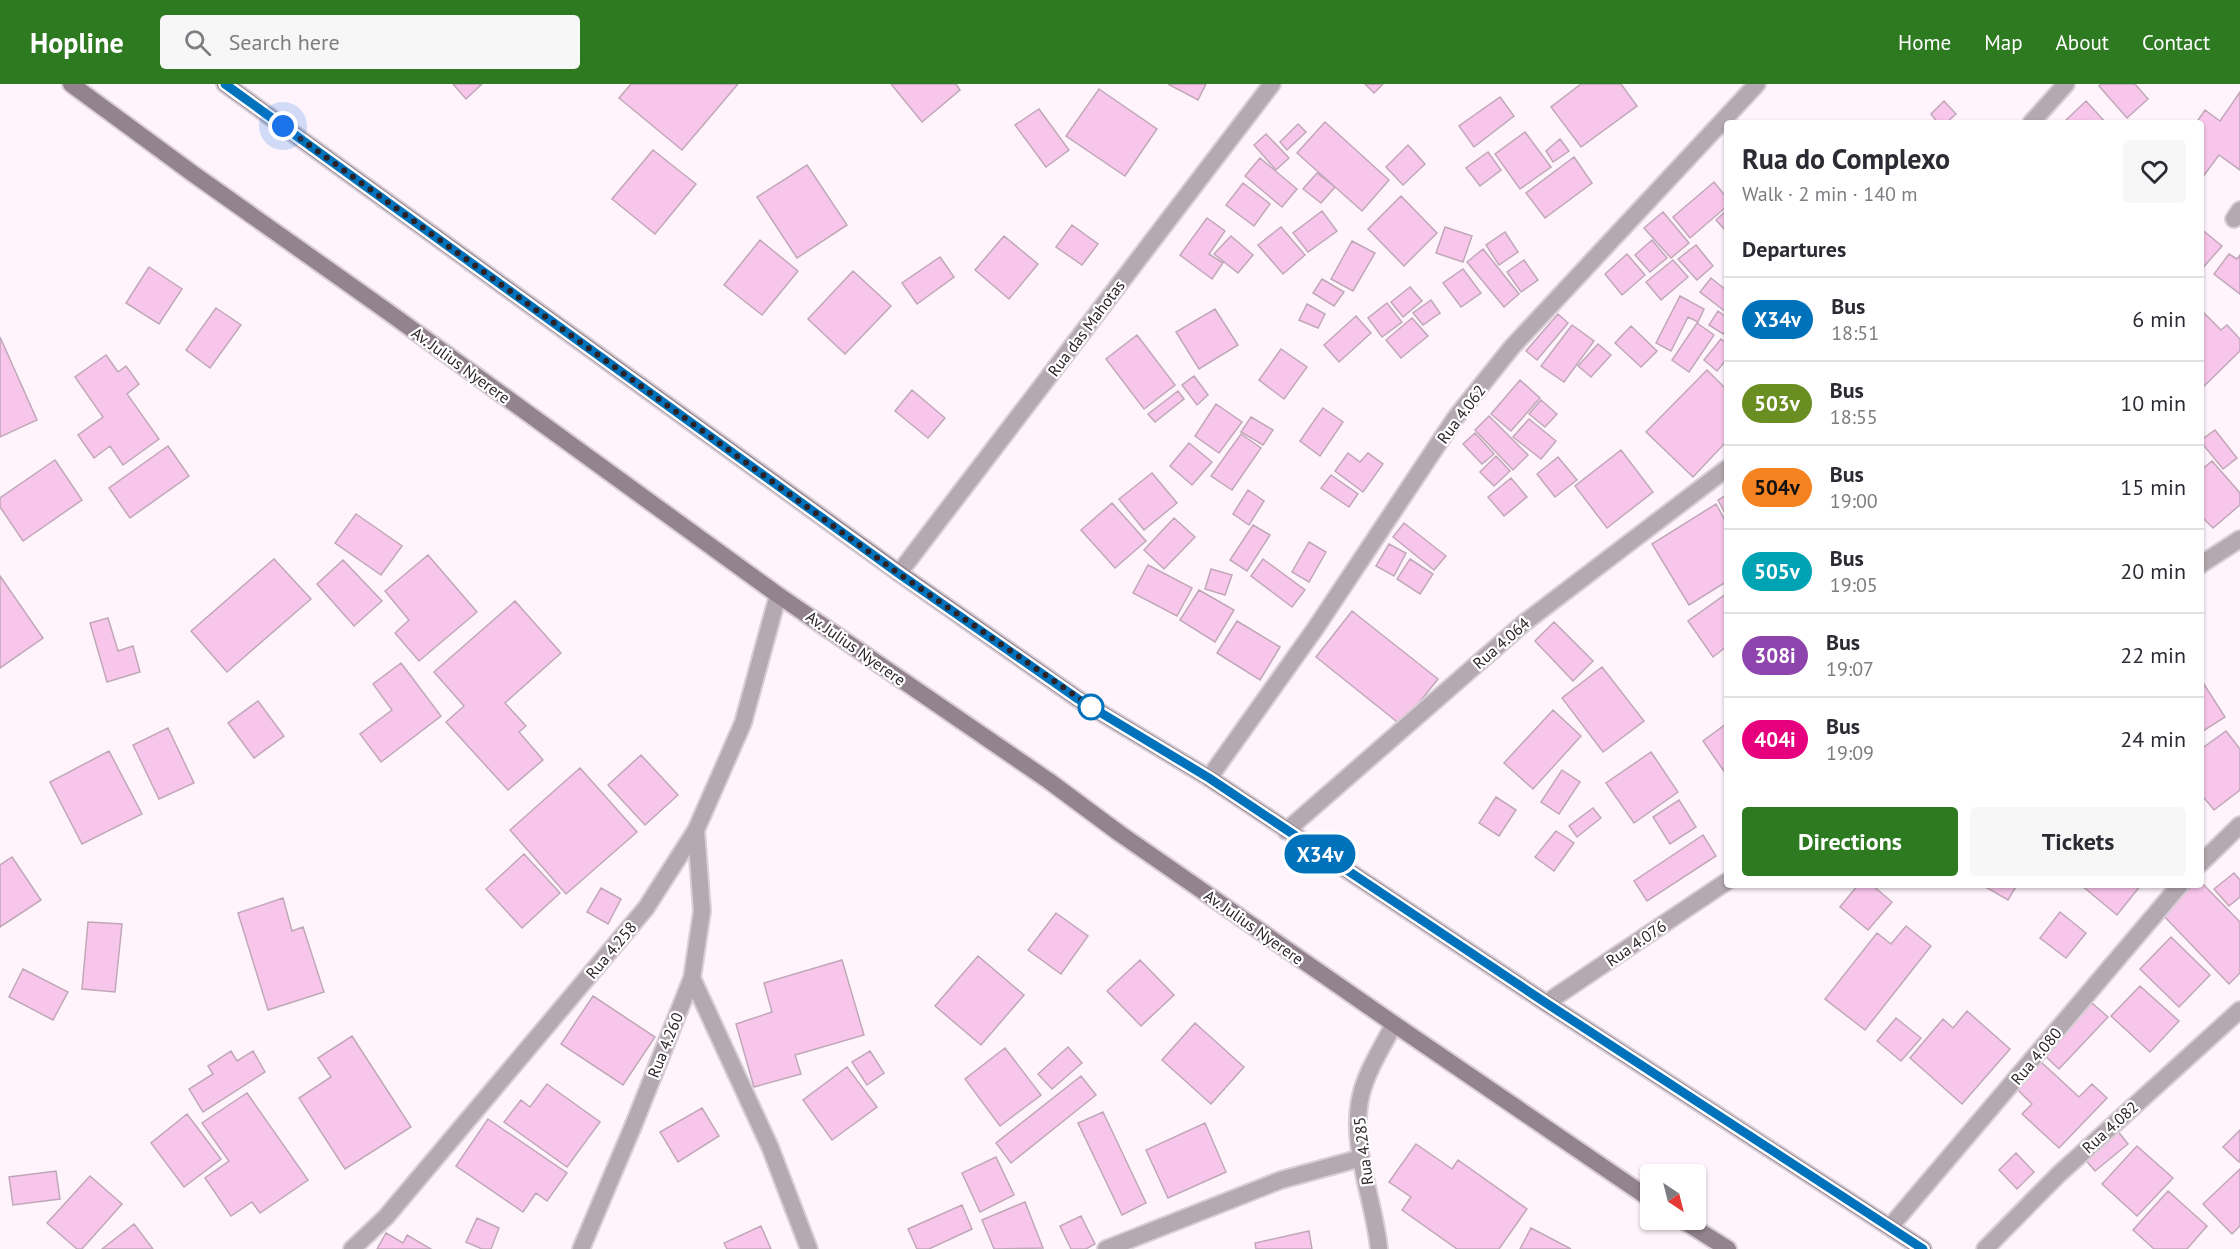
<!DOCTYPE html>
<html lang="en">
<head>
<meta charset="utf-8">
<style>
	body { margin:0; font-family:"PT Sans",sans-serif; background:#f7f7f7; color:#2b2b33; height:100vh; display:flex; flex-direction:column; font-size:22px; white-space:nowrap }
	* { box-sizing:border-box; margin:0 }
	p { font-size:20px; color:#7c7c81 }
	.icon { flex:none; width:33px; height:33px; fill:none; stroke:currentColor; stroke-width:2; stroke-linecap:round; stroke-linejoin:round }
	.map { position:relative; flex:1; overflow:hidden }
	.details { position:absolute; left:1724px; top:36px; width:480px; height:768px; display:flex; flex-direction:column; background:#fff; border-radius:6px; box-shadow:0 2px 4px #0004 }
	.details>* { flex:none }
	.badge { padding:0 12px; border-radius:20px; font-size:21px; line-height:39px }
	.needle { width:39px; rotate:145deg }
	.tools { position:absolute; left:1640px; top:1080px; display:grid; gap:12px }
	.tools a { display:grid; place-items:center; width:66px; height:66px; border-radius:6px; background:#fff; box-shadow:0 2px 4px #0004; font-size:30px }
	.you { position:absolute; width:30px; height:30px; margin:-15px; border:4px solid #fff; border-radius:50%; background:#1a73e8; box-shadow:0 0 0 9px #1a73e833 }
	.map>.badge { position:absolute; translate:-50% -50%; box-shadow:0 0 0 3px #fff }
	h2 { padding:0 18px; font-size:22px; line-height:54px }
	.round { display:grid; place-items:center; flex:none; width:63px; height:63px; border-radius:6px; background:#f7f7f7 }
	.summary { display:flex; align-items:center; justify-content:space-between; height:102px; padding:0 18px }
	h1 { font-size:28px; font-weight:600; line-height:45px }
	.primary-button { display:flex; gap:12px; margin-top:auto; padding:12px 18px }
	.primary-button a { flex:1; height:69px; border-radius:6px; background:#2e7a21; color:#fff; font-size:24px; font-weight:600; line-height:69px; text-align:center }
	.primary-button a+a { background:#f7f7f7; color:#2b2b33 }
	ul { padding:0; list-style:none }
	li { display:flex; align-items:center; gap:18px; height:84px; padding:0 18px; border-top:2px solid #e1e1e2 }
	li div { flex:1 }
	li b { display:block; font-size:22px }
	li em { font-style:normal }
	li .badge { min-width:66px; font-weight:700; text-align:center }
	header { display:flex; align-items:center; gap:36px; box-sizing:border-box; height:84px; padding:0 30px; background:#2e7a21; color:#fff }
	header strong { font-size:28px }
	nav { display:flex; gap:33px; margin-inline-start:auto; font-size:21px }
	.search { width:420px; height:54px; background:#f7f7f7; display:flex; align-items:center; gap:15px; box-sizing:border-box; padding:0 21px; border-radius:6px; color:#7c7c81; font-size:22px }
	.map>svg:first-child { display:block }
	.building { fill:#f8c6ea; stroke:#c0a8b9; stroke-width:1.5 }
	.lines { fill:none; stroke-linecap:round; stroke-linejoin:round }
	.minor-casing { stroke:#d9ced6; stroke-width:20 }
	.secondary-casing { stroke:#d9ced6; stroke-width:20 }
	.minor { stroke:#b4a9b0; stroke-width:16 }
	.secondary { stroke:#92838e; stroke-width:16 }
	.line-casing { stroke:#fff; stroke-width:14 }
	.line { stroke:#0072bc; stroke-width:9 }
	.walk { stroke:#2c2329; stroke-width:6; stroke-dasharray:0 10.8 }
	.stop-dot { fill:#fff; stroke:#0072bc; stroke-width:3 }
	.labels { text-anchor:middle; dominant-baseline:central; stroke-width:4.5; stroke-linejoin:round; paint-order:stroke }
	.street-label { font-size:16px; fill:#2c2329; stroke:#fff }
</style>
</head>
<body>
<header>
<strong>Hopline</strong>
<div class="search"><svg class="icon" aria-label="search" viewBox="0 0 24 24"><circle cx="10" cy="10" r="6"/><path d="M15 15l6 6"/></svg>Search here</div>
<nav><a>Home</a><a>Map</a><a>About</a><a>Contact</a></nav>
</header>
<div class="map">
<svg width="2240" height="1165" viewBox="0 0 2240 1165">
	<rect width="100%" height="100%" fill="#fff4fc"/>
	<path class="building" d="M453,0H482L466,15Z
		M631,0H738L682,66L619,14Z
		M891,0H956L960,6L922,38Z
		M1168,0H1206L1198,16Z
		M1365,0H1383L1374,9Z
		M1581,0H1621L1637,22L1581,63L1551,23Z
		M2101,0H2135L2148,15L2127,34L2099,2Z
		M1099,5L1157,45L1125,92L1066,52Z
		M2240,8V86L2219,71L2202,94L2200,92V39H2196L2205,26L2220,37Z
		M1500,13L1514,32L1474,63L1459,42Z
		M1944,17L1956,30L1946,39H1938L1931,30Z
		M2086,17L2106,39H2063Z
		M1039,25L1069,66L1046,83L1015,41Z
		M1325,38L1389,96L1362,127L1297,69Z
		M1298,40L1306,48L1287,66L1280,58Z
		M1525,48L1551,83L1520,105L1495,70Z
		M1266,50L1289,74L1276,86L1254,61Z
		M1560,55L1569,67L1553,78L1546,67Z
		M1408,61L1425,80L1403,101L1386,83Z
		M653,66L696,100L655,150L612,115Z
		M1488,68L1501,86L1480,102L1466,84Z
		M1574,73L1592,99L1545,134L1526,109Z
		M1260,74L1297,105L1282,123L1245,92Z
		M807,81L847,141L797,174L757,113Z
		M1317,89L1335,103L1321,119L1303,105Z
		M1714,98L1726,113V123L1690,154L1673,133Z
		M1243,99L1270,120L1254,142L1226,121Z
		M1401,112L1437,149L1404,182L1368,145Z
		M1322,127L1337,147L1308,168L1293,149Z
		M1726,127V147L1716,136Z
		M1663,128L1689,159L1671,174L1644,144Z
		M1207,134L1225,147L1209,170L1223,179L1212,195L1180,171Z
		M1072,141L1098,160L1082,181L1056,163Z
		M1281,143L1305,171L1283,190L1258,161Z
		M1445,143L1472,152L1463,178L1436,169Z
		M2200,144L2222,162L2200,187Z
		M1505,148L1518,168L1499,181L1486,161Z
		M1004,152L1038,180L1009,215L975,186Z
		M1231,152L1253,171L1238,189L1214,170Z
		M760,156L798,187L762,231L724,201Z
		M1652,156L1667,174L1650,188L1635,171Z
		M1352,157L1375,169L1353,207L1331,195Z
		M1696,161L1713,182L1697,196L1678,175Z
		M1483,165L1519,210L1504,223L1467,178Z
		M1627,170L1645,191L1622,211L1605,190Z
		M2229,170L2237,175L2240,171V210L2214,190Z
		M940,173L954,193L917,220L902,199Z
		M1524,176L1538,196L1521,208L1507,188Z
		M1673,176L1688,193L1661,216L1646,198Z
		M149,183L182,205L159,240L126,219Z
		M1463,185L1481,209L1461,223L1443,199Z
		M853,187L891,222L845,270L808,235Z
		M1711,194L1726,206V228L1700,208Z
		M1322,195L1344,208L1334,222L1313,209Z
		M1410,203L1422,217L1403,233L1391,218Z
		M1680,212L1704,225L1698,238L1688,233L1671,267L1656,259Z
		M1431,216L1440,229L1423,241L1413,229Z
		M1387,219L1402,238L1382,253L1368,234Z
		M1307,220L1325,230L1318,244L1299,236Z
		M216,224L241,241L210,284L186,266Z
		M1215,225L1238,261L1199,285L1176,248Z
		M1718,227L1726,233V245L1723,250L1709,241Z
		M2202,227L2221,246L2227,241L2240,255V267L2200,306V229Z
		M1558,230L1568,239L1537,276L1526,267Z
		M1356,232L1371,249L1339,278L1324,261Z
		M1412,234L1428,252L1401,274L1386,256Z
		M1697,239L1714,251L1689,288L1672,276Z
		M1572,241L1594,257L1564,298L1541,282Z
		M1631,242L1657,267L1641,283L1615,259Z
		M1137,251L1175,301L1144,325L1106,275Z
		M0,253L37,336L0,353Z
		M1721,255L1726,259V276L1717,287L1704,276Z
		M1598,260L1611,271L1591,293L1578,282Z
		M1281,265L1307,283L1284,315L1259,296Z
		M106,271L118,288L126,282L139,300L127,310L159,355L123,381L110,362L94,374L78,351L103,333L75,293Z
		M1707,286L1726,305V358L1693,393L1646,348Z
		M1194,292L1208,311L1197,321L1182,301Z
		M1520,296L1540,314L1511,347L1491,330Z
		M912,306L945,334L928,354L895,327Z
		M1178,307L1184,315L1155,338L1148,330Z
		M1541,316L1557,330L1545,343L1529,330Z
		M1216,320L1242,338L1219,369L1195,352Z
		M1323,324L1343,338L1320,372L1300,357Z
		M1489,332L1528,371L1513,386L1475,346Z
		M1251,333L1273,346L1263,361L1241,348Z
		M1529,335L1556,357L1541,375L1513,353Z
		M2215,346L2237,374L2223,385L2200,357Z
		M1475,349L1494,370L1482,380L1463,360Z
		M1241,350L1261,364L1232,406L1211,392Z
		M1189,359L1212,378L1192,401L1170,382Z
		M168,362L189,392L130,434L109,404Z
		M1621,366L1653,408L1607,444L1575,402Z
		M1348,369L1360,378L1368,369L1383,380L1363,408L1335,387Z
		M1496,372L1510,387L1494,402L1480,388Z
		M1558,373L1577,396L1555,413L1537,390Z
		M55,376L82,416L23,457L0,423V414Z
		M2212,377L2240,409V421L2213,444L2200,431V387Z
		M1152,389L1177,419L1144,446L1119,415Z
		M1331,391L1358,410L1349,423L1321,404Z
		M1511,394L1527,413L1504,432L1488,413Z
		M1248,406L1264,417L1249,441L1233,430Z
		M1726,411V431L1718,416Z
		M1112,419L1146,457L1115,484L1081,446Z
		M1716,420L1726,438V498L1689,521L1652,460Z
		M356,430L402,462L381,491L335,459Z
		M1174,434L1195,453L1164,485L1144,466Z
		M1404,439L1446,472L1434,486L1393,453Z
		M1253,441L1270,451L1247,487L1230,476Z
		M1309,458L1326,468L1309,498L1292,488Z
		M1389,460L1406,469L1394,492L1376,482Z
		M428,471L477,528L419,577L395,549L409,536L385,507Z
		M274,475L311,515L227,588L191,547Z
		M1263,475L1305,506L1292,523L1251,492Z
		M1410,475L1433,490L1420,510L1397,495Z
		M343,476L382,517L354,542L317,500Z
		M1148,481L1192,504L1177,532L1133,509Z
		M1211,485L1232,491L1225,511L1205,505Z
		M0,492L43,554L0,584Z
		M1199,506L1234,526L1215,558L1180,536Z
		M1726,510V563L1713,573L1688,537Z
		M515,517L561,569L505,619L526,642L519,648L543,676L508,706L446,638L464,622L434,588Z
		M1352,527L1438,595L1401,641L1316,573Z
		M108,534L118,567L133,562L140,588L107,598L90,539Z
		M1237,537L1280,563L1260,596L1217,569Z
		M1554,538L1593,577L1573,597L1535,557Z
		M401,579L441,632L381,678L360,650L392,626L373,600Z
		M1602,583L1644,637L1603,668L1562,614Z
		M2200,594L2225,633L2200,649Z
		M258,617L284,652L254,674L228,639Z
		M1553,626L1581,652L1533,705L1504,679Z
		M1726,640V690L1703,657Z
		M168,644L194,699L159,715L133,661Z
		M2226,647L2240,665V706L2214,726L2200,709V666Z
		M109,667L142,730L82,760L50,698Z
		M1651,668L1678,708L1634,739L1606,699Z
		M641,671L678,711L645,741L608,701Z
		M580,684L637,748L566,810L510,746Z
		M1562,686L1580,698L1559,730L1541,718Z
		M1496,713L1516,726L1499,752L1479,739Z
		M1679,716L1696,743L1670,760L1653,733Z
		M1593,724L1601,734L1577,753L1569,742Z
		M1556,747L1574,759L1554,787L1535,773Z
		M1703,751L1716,772L1647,817L1634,797Z
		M524,770L560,809L522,844L486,805Z
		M12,773L41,816L0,843V781Z
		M2234,789L2240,796V813L2229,822L2214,805Z
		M2200,797L2240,838V889L2229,900L2162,830L2193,801H2200Z
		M1858,801H1872L1892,818L1868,846L1840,823Z
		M1982,801H2017L2008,816Z
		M2081,801H2141L2117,831Z
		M601,804L621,815L608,840L587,828Z
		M283,814L292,847L303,843L324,908L268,926L238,829Z
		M2060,828L2086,849L2066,874L2040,854Z
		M1056,829L1088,852L1061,890L1028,866Z
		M88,838L122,840L115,908L82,905Z
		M1906,842L1931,862L1865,946L1825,915L1877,849L1891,860Z
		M2171,853L2210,891L2179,923L2140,885Z
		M978,872L1024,911L981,961L935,922Z
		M842,876L864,951L795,971L801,990L754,1003L736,940L772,928L764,899Z
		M1140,876L1174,911L1141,942L1107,907Z
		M23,885L68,908L53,936L9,913Z
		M2140,902L2179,937L2150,968L2111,932Z
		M593,912L655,953L623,1001L561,960Z
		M2092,919L2108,933L2059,985L2044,971Z
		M1967,927L2010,965L1962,1020L1910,974L1943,935L1953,944Z
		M1896,934L1921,954L1901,977L1877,957Z
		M1195,939L1244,983L1211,1020L1162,976Z
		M352,952L411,1043L345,1085L299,1014L331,993L318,974Z
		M1068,963L1082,979L1052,1005L1038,990Z
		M1005,964L1041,1011L1000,1042L965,995Z
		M231,967L237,977L253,967L265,988L203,1028L189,1005L213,990L208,982Z
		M870,967L884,989L867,1001L852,978Z
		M2040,977L2079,1013L2092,1000L2107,1014L2059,1064L2022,1030L2032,1020L2015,1003Z
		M847,983L877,1023L832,1056L803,1016Z
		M1081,992L1096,1011L1011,1079L996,1059Z
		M547,1000L600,1038L567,1083L504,1038L521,1016L530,1023Z
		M247,1009L308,1096L260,1129L252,1118L231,1132L205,1094L229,1077L202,1039Z
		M702,1024L719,1052L678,1078L660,1048Z
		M1103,1028L1146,1119L1122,1131L1078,1039Z
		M187,1030L221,1075L184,1103L151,1059Z
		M488,1035L567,1089L547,1117L536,1109L523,1128L456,1082Z
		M1205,1039L1226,1088L1168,1114L1146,1066Z
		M2116,1045L2128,1060L2095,1087L2083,1073Z
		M2240,1046V1076L2239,1078L2223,1063Z
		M1416,1060L1452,1085L1458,1076L1527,1125L1499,1165H1457L1402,1126L1411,1113L1389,1098Z
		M2137,1062L2173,1094L2137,1132L2102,1100Z
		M2016,1069L2034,1088L2017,1105L1999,1086Z
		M996,1073L1014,1111L980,1128L962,1089Z
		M2240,1085V1142L2232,1150L2203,1120Z
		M56,1087L60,1115L13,1121L9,1093Z
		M90,1092L122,1120L82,1165H77L47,1139Z
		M2168,1107L2207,1142L2187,1165H2154L2133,1146Z
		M1025,1118L1043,1164L994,1165L982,1136Z
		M962,1121L972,1145L929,1165H917L908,1145Z
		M1081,1132L1095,1160L1086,1165H1071L1060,1142Z
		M477,1134L499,1144L491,1165H482L466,1158Z
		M134,1140L153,1165H102Z
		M761,1142L771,1165H727L724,1159Z
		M1531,1144L1571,1165H1520Z
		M1309,1147L1312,1165H1256L1255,1159Z
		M386,1149L403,1159L407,1151L431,1165H377Z"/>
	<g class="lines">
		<g class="minor-casing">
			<path id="minor" d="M2031,39L2066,0
				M2234,135L2240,126
				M2200,481L2240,455
				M899,489L1272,0
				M1209,694L1315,545L1456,333L1512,263L1757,0
				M1286,747L1524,539L1726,385
				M2200,780L2240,741
				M692,894L770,1063L809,1165
				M1546,919L1726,798
				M1890,1143L2180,801
				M352,1165L386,1133L646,824L696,746L743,639L778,511
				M581,1165L634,1040L692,894L702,827L696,746
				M1106,1165L1281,1096L1361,1074
				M1379,1165C1374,1114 1349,1062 1361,1011C1367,986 1383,962 1394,940
				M1985,1165L2058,1091L2240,926"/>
		</g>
		<g class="secondary-casing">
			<path id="secondary" d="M71,0L192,89L391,230L778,511L1049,697L1119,749L1394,940L1650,1115
				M225,0L899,489L1078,615L1209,694L1546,919L1923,1165
				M1682,1136L1728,1165"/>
		</g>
		<use href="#minor" class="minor"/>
		<use href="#secondary" class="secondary"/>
	</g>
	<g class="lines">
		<g class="line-casing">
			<path id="line" d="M225,0L898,489L1078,615L1209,694L1546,919L1923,1165"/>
		</g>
		<use href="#line" class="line"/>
		<path class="walk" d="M283,42L898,489L1096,626L1091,623"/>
	</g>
	<circle class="stop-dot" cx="1091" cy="623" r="12"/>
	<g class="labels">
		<g class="street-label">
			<text transform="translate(1086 244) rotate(-53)">Rua das Mahotas</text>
			<text transform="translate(461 281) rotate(36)">Av. Julius Nyerere</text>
			<text transform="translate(1461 330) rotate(-53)">Rua 4.062</text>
			<text transform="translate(1501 559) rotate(-41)">Rua 4.064</text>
			<text transform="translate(856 564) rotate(35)">Av. Julius Nyerere</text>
			<text transform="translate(1254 843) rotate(35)">Av. Julius Nyerere</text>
			<text transform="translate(1636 859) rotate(-34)">Rua 4.076</text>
			<text transform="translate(611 866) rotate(-50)">Rua 4.258</text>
			<text transform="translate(665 961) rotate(-68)">Rua 4.260</text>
			<text transform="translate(2036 972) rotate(-50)">Rua 4.080</text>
			<text transform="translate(2110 1043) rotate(-42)">Rua 4.082</text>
			<text transform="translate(1363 1067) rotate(-97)">Rua 4.285</text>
		</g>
	</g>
</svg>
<div class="tools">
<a><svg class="needle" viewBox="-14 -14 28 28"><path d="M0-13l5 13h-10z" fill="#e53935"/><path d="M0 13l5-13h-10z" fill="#7c7c81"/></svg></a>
</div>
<div class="you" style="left:283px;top:42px"></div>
<b class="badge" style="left:1320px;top:770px;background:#0072bc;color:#fff">X34v</b>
<section class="details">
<div class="summary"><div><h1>Rua do Complexo</h1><p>Walk · 2 min · 140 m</p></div><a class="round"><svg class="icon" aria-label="heart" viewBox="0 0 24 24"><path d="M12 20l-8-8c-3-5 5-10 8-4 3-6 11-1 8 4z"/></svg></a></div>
<h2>Departures</h2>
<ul>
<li><span class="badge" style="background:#0072bc;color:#fff">X34v</span><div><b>Bus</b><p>18:51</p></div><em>6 min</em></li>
<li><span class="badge" style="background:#6b8e23;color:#fff">503v</span><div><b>Bus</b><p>18:55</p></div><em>10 min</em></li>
<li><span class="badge" style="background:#f58220;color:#111">504v</span><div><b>Bus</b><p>19:00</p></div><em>15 min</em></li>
<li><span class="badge" style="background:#00a3b4;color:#fff">505v</span><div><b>Bus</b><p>19:05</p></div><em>20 min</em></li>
<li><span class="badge" style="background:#8e44ad;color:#fff">308i</span><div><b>Bus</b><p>19:07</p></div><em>22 min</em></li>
<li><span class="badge" style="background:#e6007e;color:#fff">404i</span><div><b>Bus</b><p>19:09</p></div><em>24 min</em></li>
</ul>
<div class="primary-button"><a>Directions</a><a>Tickets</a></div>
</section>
</div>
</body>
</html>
